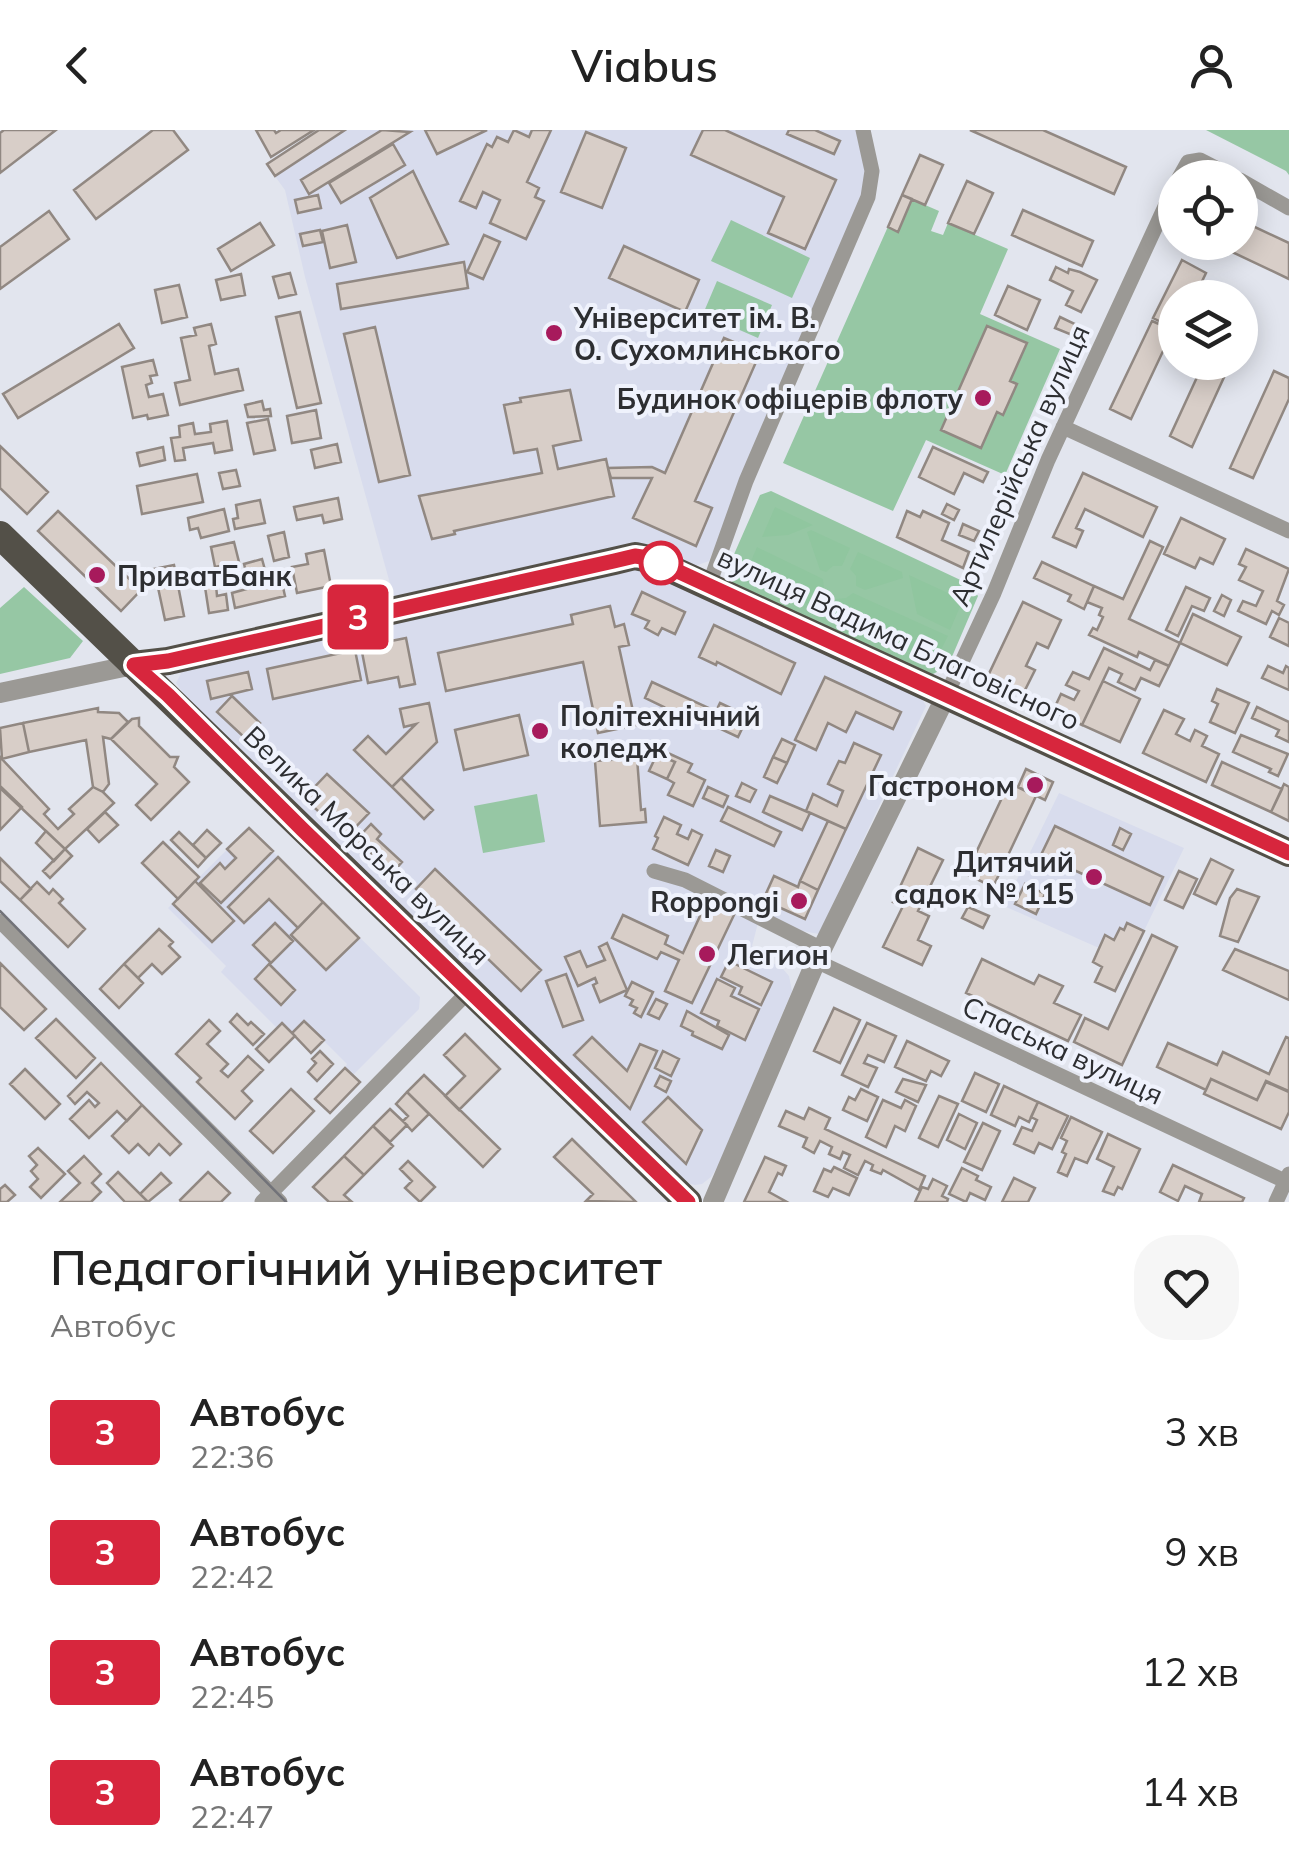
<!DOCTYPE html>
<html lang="uk">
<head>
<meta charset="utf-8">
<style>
	body { margin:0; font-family:Mulish,sans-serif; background:#f6f6f6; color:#222; height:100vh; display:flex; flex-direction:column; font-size:38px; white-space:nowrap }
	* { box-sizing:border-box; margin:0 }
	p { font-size:32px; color:#767676 }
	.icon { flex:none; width:55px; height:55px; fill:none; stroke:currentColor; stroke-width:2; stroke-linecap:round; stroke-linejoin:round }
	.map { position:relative; height:1072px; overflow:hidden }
	.panel { display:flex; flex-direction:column; background:#fff; flex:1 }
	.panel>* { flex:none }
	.badge { padding:0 20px; border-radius:8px; font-size:35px; line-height:65px }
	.fabs { position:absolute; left:1158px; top:30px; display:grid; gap:20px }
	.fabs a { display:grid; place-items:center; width:100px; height:100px; border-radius:50%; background:#fff; box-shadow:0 5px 25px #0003; font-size:50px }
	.map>.badge { position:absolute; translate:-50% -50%; box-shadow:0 0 0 5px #fff }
	.round { display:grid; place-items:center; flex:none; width:105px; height:105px; border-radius:40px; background:#f6f6f6 }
	.overview { display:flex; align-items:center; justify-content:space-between; height:170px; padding:0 50px }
	h1 { font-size:48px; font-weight:600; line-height:75px }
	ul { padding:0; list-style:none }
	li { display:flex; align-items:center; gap:30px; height:120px; padding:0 50px }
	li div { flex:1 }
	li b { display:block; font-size:38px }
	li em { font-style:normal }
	li .badge { min-width:110px; font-weight:700; text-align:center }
	header { display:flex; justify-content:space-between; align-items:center; height:130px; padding:0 50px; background:#fff; font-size:45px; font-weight:600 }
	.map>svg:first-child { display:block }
	.built { fill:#d8dced }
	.green { fill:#96c7a4 }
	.forest { fill:#90c69f }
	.building { fill:#d8cec8; stroke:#918882; stroke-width:2.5 }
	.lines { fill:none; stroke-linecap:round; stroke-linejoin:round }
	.minor { stroke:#9b9995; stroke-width:15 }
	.tertiary { stroke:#9b9995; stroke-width:20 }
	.trunk { stroke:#535048; stroke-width:28 }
	.tram { stroke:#727379; stroke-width:2.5 }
	.line-casing { stroke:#fff; stroke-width:22 }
	.line { stroke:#d7263d; stroke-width:15 }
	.poi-dot { fill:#a71a5c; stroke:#eff2fc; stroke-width:4 }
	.stop-dot { fill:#fff; stroke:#d7263d; stroke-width:5 }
	.labels { text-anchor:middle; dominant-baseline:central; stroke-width:8; stroke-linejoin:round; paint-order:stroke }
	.poi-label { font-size:28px; font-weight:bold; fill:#2d2e31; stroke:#eff2fc; text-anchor:start }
	.street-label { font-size:28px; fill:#2d2e31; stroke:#eff2fc }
</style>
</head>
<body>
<header><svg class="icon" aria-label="back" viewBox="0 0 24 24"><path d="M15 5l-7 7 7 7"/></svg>Viabus<svg class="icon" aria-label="person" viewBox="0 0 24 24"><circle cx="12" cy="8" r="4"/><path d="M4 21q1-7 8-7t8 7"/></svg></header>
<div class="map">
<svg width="1289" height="1072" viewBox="0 0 1289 1072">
	<rect width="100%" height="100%" fill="#e2e5ee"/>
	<path class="built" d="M318,0H857L867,41L864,64L709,431L695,436L657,419L394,468L305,147L285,60L266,34Z
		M641,439L920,565L926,576L819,804L758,793L752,816L758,824L783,839L789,846L792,861L718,1036L711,1047L702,1054L695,1055L683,1052L186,567L176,553L183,539Z
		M1059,663L1184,718L1144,801L1127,793L1124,800L1120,798L1114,810L1105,806L1099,818L1004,776Z
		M249,698L420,867L419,879L353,945L345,938L347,934L304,891L292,903L282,893L277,898L221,842L226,836L168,778Z"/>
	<path class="green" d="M1206,0H1289V45L1286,41Z
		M902,65L939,81L931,101L943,105L948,93L1008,119L980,184L1060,219L1005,345L926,310L893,381L783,333Z
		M731,90L810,128L792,168L711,131Z
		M717,151L772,175L758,208L703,184Z
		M771,361L969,454L978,466L948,536L933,544L922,543L734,455L728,446V438L760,365Z
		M24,457L83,511L70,528L0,544V478Z
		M537,664L545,712L483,723L474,676Z"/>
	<path class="forest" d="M775,377L813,395L788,405L762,407Z
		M811,400L850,418L842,436H833L826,442L820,440L807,402Z
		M757,417L823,449L824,459L830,467L822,481L745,445Z
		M858,422L902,442L903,448L865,460L856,456V446L850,439Z
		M909,445L963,470L950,500L917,484Z
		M853,463L948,506L936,530L932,531L829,484L836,469L846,468Z"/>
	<path class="building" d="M4,0H56L0,43V3Z
		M153,0H173L188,20L96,89L74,60Z
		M256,0H274L276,3L281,0H314L271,27Z
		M319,0H345L275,46L267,34Z
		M382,0L410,2L309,64L301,50Z
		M425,0H487L437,24Z
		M514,0L529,7L532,0H551L527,52L539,58L535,67L544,71L526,109L490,93L500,70L483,62L476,78L460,71L487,14L492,17L497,7L508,12Z
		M703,0H725L836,50L805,119L768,103L784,67L691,25Z
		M789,0H815L840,11L834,24L787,4Z
		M970,0H1043L1126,37L1114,64Z
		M586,2L626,18L602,78L561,62Z
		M393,14L405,35L341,73L329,53Z
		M920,25L943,35L925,75L902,65Z
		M413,41L448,114L397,128L370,68Z
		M967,51L993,63L974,104L948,93Z
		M318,65L321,78L298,83L295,70Z
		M902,65L912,69L898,102L888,97Z
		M1023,80L1093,111L1082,136L1012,105Z
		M49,81L69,109L0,159V117Z
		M1240,90L1289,113V149L1211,112H1240Z
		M260,93L274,115L231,141L218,119Z
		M347,95L356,132L330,138L322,101Z
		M320,100L323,112L303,116L300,104Z
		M484,105L500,112L483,149L467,142Z
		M624,116L699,150L685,182L609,148Z
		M1182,130L1206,143L1194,168H1175V199L1153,188Z
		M464,132L468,158L341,179L337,154Z
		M1056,137L1068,143L1069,139L1080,142L1097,150L1081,182L1066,175L1073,161L1050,150Z
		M290,143L296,164L279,168L273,147Z
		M241,144L245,165L221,170L216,150Z
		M179,155L187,187L162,193L155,160Z
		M1008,156L1040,170L1027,200L995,185Z
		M300,182L321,273L297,278L276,187Z
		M1060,187L1077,195L1072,205L1055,198Z
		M1152,191L1173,200L1131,289L1110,279Z
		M119,194L134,218L18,288L3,264Z
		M211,194L216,214L209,216L215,244L238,239L243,260L180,275L175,253L190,250L181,208L196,205L194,198Z
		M987,196L1027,213L1010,251L1017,254L1003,285L997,282L981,318L941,300Z
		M375,197L410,345L379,352L344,204Z
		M724,208L760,223L695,371L712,378L696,416L633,388L652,348H611L608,338L652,337L665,343Z
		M153,230L157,245L150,246L152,253L146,255L149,267L163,264L168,285L148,289L147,285L133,288L122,237Z
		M1204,232H1231L1192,317L1170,306Z
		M1274,241L1289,248V269L1253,348L1230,338Z
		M570,260L581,310L553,316L558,339L606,329L614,366L454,401L455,404L432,409L419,366L542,343L537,319L514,323L504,275L521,272L520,268Z
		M262,271L264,280L270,279L271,286L248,287L245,275Z
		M316,280L321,308L292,313L287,286Z
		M268,289L275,320L254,324L247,293Z
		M227,291L232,320L215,323L213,313L183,318L185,330L175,331L171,308L180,307L179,296L193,293L195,304L211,302L210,294Z
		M337,314L341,332L315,338L311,320Z
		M0,316L48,362L27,384L0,358Z
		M163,317L165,330L140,336L137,323Z
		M933,317L988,342L983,352L964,343L954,364L919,347Z
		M236,340L240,356L223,359L219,343Z
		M1083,343L1157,377L1143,407L1085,379L1076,398L1083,401L1076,417L1053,407Z
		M197,344L203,372L142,384L137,356Z
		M338,368L342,389L324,393L322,385L297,390L294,377Z
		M260,370L265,393L235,399L233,389L238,388L236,375Z
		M947,374L959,380L954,390L942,384Z
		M224,379L229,401L201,408L198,398L190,400L188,388Z
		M58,381L141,460L121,481L38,401Z
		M907,381L920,387L923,381L949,393L942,410L969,422L963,438L897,407Z
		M1181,388L1225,409L1213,434L1200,428L1195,438L1164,424Z
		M963,394L979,401L974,411L959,405Z
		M284,402L289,427L274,431L268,406Z
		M1150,411L1163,417L1129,489L1180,513L1169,536L1139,522L1137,527L1089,505L1093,498L1097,500L1103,487L1099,485L1102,478L1087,472L1094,456L1123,469Z
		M234,412L239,432L215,437L211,417Z
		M1246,419L1289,439L1277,471L1284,475L1279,485L1272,481L1266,494L1238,481L1243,471L1256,476L1263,461L1239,450L1246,437L1239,434Z
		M324,420L331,456L297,463L292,437L308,434L306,424Z
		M262,429L267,447L280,444L285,466L235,478L232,463L250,458L244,434Z
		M1042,432L1094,456L1084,479L1068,471L1071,465L1034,448Z
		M174,435L184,486L165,490L154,439Z
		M216,455L217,466L226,464L228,480L209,483L205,457Z
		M1186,457L1210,468L1204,481L1192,476L1178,506L1166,500Z
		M642,462L685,482L675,504L662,498L658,505L645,498L649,491L632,484Z
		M1222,465L1231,470L1224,486L1214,481Z
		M1023,472L1061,490L1048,518L1037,513L1026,536L1035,540L1022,566L986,550Z
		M610,476L615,497L624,494L629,515L619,517L636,595L598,603L583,532L446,561L438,523L573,494L571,485Z
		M1193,484L1241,507L1227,535L1180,513Z
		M1279,488L1289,493V516L1270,507Z
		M714,495L795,533L781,564L717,532L716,535L699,527Z
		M406,508L415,554L400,557L398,547L368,553L361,517Z
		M1104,518L1150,540L1155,530L1169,536L1159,556L1141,548L1135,560L1118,552L1122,544L1109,538L1082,595L1053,581L1061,564L1074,570L1079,561L1066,555L1073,542L1089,549Z
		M355,520L361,550L273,569L267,539Z
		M1268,536L1283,543L1286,536L1289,538V560L1262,548Z
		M248,542L252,559L211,569L207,551Z
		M825,547L901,582L893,599L856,582L846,602L828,593L816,620L795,610Z
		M1103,551L1140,569L1120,612L1082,595Z
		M652,552L711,579L703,595L680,584L675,595L659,587L664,577L645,568Z
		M1217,559L1249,573L1235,603L1210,592L1218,574L1212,571Z
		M232,566L260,593L246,609L217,582Z
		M429,573L437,612L392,657L354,620L368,606L386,624L416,594L404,597L400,579Z
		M720,573L748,586L738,607L710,594Z
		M1257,577L1289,592V612L1276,606L1279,600L1252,588Z
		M98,578V582L119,583L128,592L111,609L103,607L109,654L103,662L93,657L86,610L29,622L23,593Z
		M1164,580L1184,589L1176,604L1190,611L1195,600L1207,606L1202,616L1219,624L1206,652L1143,623Z
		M519,585L528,625L464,640L455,600Z
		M139,588V596L170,627H178L174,637L189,652L151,690L136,675L157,654L111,609L132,589Z
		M23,593L29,622L2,629L0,598Z
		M1241,605L1288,624L1278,646L1269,642L1271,639L1233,622Z
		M782,609L795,615L787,633L773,627Z
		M854,613L881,625L846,699L806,681L813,664L837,676L843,661L828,654L839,631L845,633Z
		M657,624L675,632L667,649L649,641Z
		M670,624L692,634L688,642L705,650L693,676L668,665L674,653L667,649L675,632L668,629Z
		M0,627L49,679L44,684L58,699L74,684L69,679L93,657L103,662L114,673L65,719L0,658Z
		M773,627L787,633L777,653L764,647Z
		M637,628L641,680L645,679L646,692L600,696L595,631Z
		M1222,632L1282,659L1271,682L1212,655Z
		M1026,639L1053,652L1045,670L1018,657Z
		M327,644L369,683L346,707L304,668Z
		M401,648L433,680L424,689L392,657Z
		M742,653L756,660L750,672L736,666Z
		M1009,653L1036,666L993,757L966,744Z
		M1284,654L1289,657V691L1271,682Z
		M1,657L22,677L0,700V658Z
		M708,657L728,666L723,677L703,668Z
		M770,666L810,683L802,700L763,682Z
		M728,677L781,702L774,716L721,691Z
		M105,682L118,695L99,712L87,699Z
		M664,687L681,695L677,704L688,709L692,700L702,705L688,735L653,719L658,708L655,706Z
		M828,691L846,699L818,760L800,751Z
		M371,694L381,704L377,709L402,732L392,743L367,719L362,724L352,714Z
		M1055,696L1163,747L1150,775L1041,725Z
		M249,698L273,721L221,773L200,753L220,733L225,739L236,728L227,719Z
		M1120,698L1131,704L1123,720L1113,715Z
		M207,700L221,713L206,728L193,715Z
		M46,701L65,719L54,731L36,713Z
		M179,702L206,728L198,737L171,710Z
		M163,712L199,747L178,769L142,733Z
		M918,718L943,730L918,781L929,786L918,810L931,816L922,835L883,817L903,776L893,772Z
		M65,719L72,726L50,748L43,741Z
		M716,720L730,726L723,742L709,736Z
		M278,727L323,772L298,798L269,769L244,793L228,777Z
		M0,728L31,759L20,770L0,751Z
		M1211,729L1233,740L1216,774L1194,764Z
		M435,739L541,840L521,861L416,759Z
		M1179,741L1197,749L1183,778L1165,770Z
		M774,746L798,757L800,751L818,760L805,789L763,770Z
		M195,751L234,791L212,812L173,774Z
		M37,752L49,764L53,759L63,769L59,773L85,799L68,817L20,770Z
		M1025,754L1045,764L1036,784L1015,774Z
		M1237,759L1259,767L1238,812L1220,806L1230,768Z
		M323,772L359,808L326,840L291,805Z
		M706,773L734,785L692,873L665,861L679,830L661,822L657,829L612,808L623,785L668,806L665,814L683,823Z
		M968,777L989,786L983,798L962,788Z
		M275,793L293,811L271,833L253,815Z
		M1127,793L1144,801L1115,861L1095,852L1102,837L1093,832L1105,805L1114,810L1120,798L1124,800Z
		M159,799L173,812L169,816L180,827L162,844L152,834L138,848L124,834Z
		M1152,805L1177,817L1122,935L1074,912L1085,888L1108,899Z
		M607,813L627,860L600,872L593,855L597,853L595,848L578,856L565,827L580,821L587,837L605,830L599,817Z
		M1235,819L1289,841V870L1223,840Z
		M982,829L1034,854L1039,845L1063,856L1054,873L1081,885L1068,911L966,863Z
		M729,831L772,852L761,875L739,864L742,857L721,847Z
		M0,833L46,879L24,900L0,877Z
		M124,834L143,853L119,878L100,859Z
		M269,834L295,860L281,875L255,849Z
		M566,844L583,890L563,897L546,851Z
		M717,849L735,858L731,866L759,879L745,910L717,896L719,891L701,883Z
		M632,852L653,862L641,887L634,883L637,878L630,875L633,870L625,866Z
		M656,869L667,874L659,889L648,884Z
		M834,878L860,890L840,933L814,921Z
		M687,881L729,905L722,919L692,905L693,902L681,896Z
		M237,884L248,895L251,892L264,904L253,915L230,892Z
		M56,889L95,928L76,948L36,908Z
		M209,890L220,901L207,914L228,934L221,941L228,947L248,926L263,940L242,961L252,971L235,989L197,952L201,948L176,924Z
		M304,891L324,910L311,923L292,903Z
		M282,893L295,906L269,932L256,919Z
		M867,893L896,906L884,932L868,925L864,933L877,938L868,957L842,945Z
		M465,904L500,939L459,980L445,966L465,946L444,925Z
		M592,907L627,941L640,914L657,921L630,979L574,925Z
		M1286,907L1289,908V961L1266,951L1257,970L1211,949L1206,960L1157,937L1168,913L1217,935L1223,922L1269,944Z
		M907,911L949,931L941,946L931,941L926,951L895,937Z
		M320,921L333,934L317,951L308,942L316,933L312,929Z
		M663,921L679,929L671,946L655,938Z
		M101,933L142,975L127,991L117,981L89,1008L70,989L89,970L95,977L99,973L87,962L75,974L68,966Z
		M345,938L360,952L330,983L315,969Z
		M25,939L60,974L45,989L10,954Z
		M975,943L999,954L986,982L962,971Z
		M424,945L500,1019L483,1037L407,962Z
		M660,946L671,951L666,962L655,956Z
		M903,949L926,955L918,972L896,962Z
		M1211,949L1257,970L1266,952L1289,962V982L1281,999L1204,964Z
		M1004,956L1038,972L1029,992L1019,987L1015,996L991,985Z
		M291,959L314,981L273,1023L250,1001Z
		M861,959L878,967L867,991L843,980L849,967L855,970Z
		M407,962L429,984L412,1001L403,991L408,986L396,974Z
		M939,966L958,974L938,1017L919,1008Z
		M668,967L702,1000L686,1034L643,992Z
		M883,970L901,978L905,970L916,976L905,1001L895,996L886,1017L866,1007Z
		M1038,972L1068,986L1052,1019L1039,1013L1034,1023L1014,1014L1022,997L1032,1001L1037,990L1031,987Z
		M142,975L181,1014L170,1025L159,1014L149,1025L138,1014L129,1023L112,1006Z
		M809,978L830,988L825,999L925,1046L919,1060L883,1040L881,1044L871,1040L873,1035L865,1031L858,1045L844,1038L850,1025L843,1022L840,1029L829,1024L832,1017L820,1011L814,1023L803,1017L807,1008L779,996L786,981L804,989Z
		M390,979L407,995L390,1012L373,996Z
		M959,984L977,993L965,1019L947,1010Z
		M1071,987L1102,1002L1087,1033L1075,1028L1067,1046L1058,1042L1066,1024L1062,1022L1067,1011L1061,1008Z
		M983,993L1000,1001L982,1040L964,1032Z
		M373,996L393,1016L364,1045L344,1026Z
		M1108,1004L1140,1019L1122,1059L1118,1057L1114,1065L1103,1061L1114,1037L1097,1029Z
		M572,1009L636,1072L586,1071L593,1064L554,1027Z
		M38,1018L65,1044L41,1068L30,1057L38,1049L31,1041L37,1035L29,1026Z
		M84,1026L101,1044L92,1053L101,1062L91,1072H60L80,1053L68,1041Z
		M344,1026L364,1045L344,1065L352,1072H329L313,1057Z
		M765,1027L786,1036L782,1045L778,1043L769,1062L787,1072H744Z
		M408,1031L435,1057L420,1072L405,1058L412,1051L400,1039Z
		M1173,1035L1244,1068L1242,1072H1199L1202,1064L1185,1056L1178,1071L1160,1062Z
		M834,1037L857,1048L849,1065L833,1058L828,1067L814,1061L824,1039L831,1042Z
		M962,1038L978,1046L976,1050L991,1057L985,1070L970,1063L966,1072L949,1064Z
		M118,1042L148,1072H125L107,1053Z
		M208,1042L230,1063L221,1072H181L180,1070Z
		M161,1043L171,1053L148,1072L140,1064Z
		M1014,1048L1035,1058L1028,1072H1002Z
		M933,1049L947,1056L942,1066L948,1069L947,1072H915L922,1057L928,1059Z
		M5,1055L15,1065L7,1072H0V1059Z"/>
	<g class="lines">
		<path class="minor" d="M1179,48L1188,32L1200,30L1235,48
			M1240,50L1289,78
			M1063,297L1289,401
			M709,455L746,351L868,67L872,41L863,0
			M946,566L994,463L1048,330L1175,55
			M654,741L685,750L822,819
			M0,791L280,1072
			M816,831L1289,1053
			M262,1072L469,861
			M1276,1072L1289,1044"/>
		<path class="tertiary" d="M0,563L133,535
			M713,1072L816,831L946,566"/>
		<path class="trunk" d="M0,405L688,1072
			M133,535L168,531L614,431L635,426L649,429L1289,723"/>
		<path class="tram" d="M0,781L286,1072"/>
	</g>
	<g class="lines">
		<g class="line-casing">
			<path id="line" d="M688,1072L302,699L168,565L134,535L168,531L614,431L635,426L649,428L1289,723"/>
		</g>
		<use href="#line" class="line"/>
	</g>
	<g class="poi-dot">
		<circle cx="554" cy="203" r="10"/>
		<circle cx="983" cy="268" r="10"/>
		<circle cx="97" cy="445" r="10"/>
		<circle cx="540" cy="601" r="10"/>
		<circle cx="1035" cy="655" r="10"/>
		<circle cx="1094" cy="747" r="10"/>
		<circle cx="799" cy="771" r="10"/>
		<circle cx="707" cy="824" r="10"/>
	</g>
	<circle class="stop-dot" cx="661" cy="433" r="20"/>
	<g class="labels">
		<g class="poi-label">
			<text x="574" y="187">Університет ім. В.<tspan x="574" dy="32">О. Сухомлинського</tspan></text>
			<text x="963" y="268" text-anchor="end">Будинок офіцерів флоту</text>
			<text x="117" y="445">ПриватБанк</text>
			<text x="560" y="585">Політехнічний<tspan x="560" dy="32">коледж</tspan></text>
			<text x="1015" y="655" text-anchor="end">Гастроном</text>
			<text x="1074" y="731" text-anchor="end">Дитячий<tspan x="1074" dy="32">садок № 115</tspan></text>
			<text x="779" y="771" text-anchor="end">Roppongi</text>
			<text x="727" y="824">Легион</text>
		</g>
		<g class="street-label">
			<text transform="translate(1019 335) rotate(-66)">Артилерійська вулиця</text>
			<text transform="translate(899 508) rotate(25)">вулиця Вадима Благовісного</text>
			<text transform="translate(367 715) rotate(44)">Велика Морська вулиця</text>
			<text transform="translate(1063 920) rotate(25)">Спаська вулиця</text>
		</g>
	</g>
</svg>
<div class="fabs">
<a><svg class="icon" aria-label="locate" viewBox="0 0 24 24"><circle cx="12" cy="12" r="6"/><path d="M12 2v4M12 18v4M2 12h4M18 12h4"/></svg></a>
<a><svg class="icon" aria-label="layers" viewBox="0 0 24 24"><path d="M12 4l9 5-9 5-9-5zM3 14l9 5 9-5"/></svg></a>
</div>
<b class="badge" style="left:358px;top:487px;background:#d7263d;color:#fff">3</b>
</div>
<section class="panel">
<div class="overview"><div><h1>Педагогічний університет</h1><p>Автобус</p></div><a class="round"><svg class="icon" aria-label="heart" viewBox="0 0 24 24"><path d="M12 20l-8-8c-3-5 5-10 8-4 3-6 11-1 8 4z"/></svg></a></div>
<ul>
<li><span class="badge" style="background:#d7263d;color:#fff">3</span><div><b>Автобус</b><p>22:36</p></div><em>3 хв</em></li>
<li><span class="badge" style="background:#d7263d;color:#fff">3</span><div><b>Автобус</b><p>22:42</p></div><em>9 хв</em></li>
<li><span class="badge" style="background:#d7263d;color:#fff">3</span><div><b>Автобус</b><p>22:45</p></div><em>12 хв</em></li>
<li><span class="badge" style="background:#d7263d;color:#fff">3</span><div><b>Автобус</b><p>22:47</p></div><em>14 хв</em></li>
</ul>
</section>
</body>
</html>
